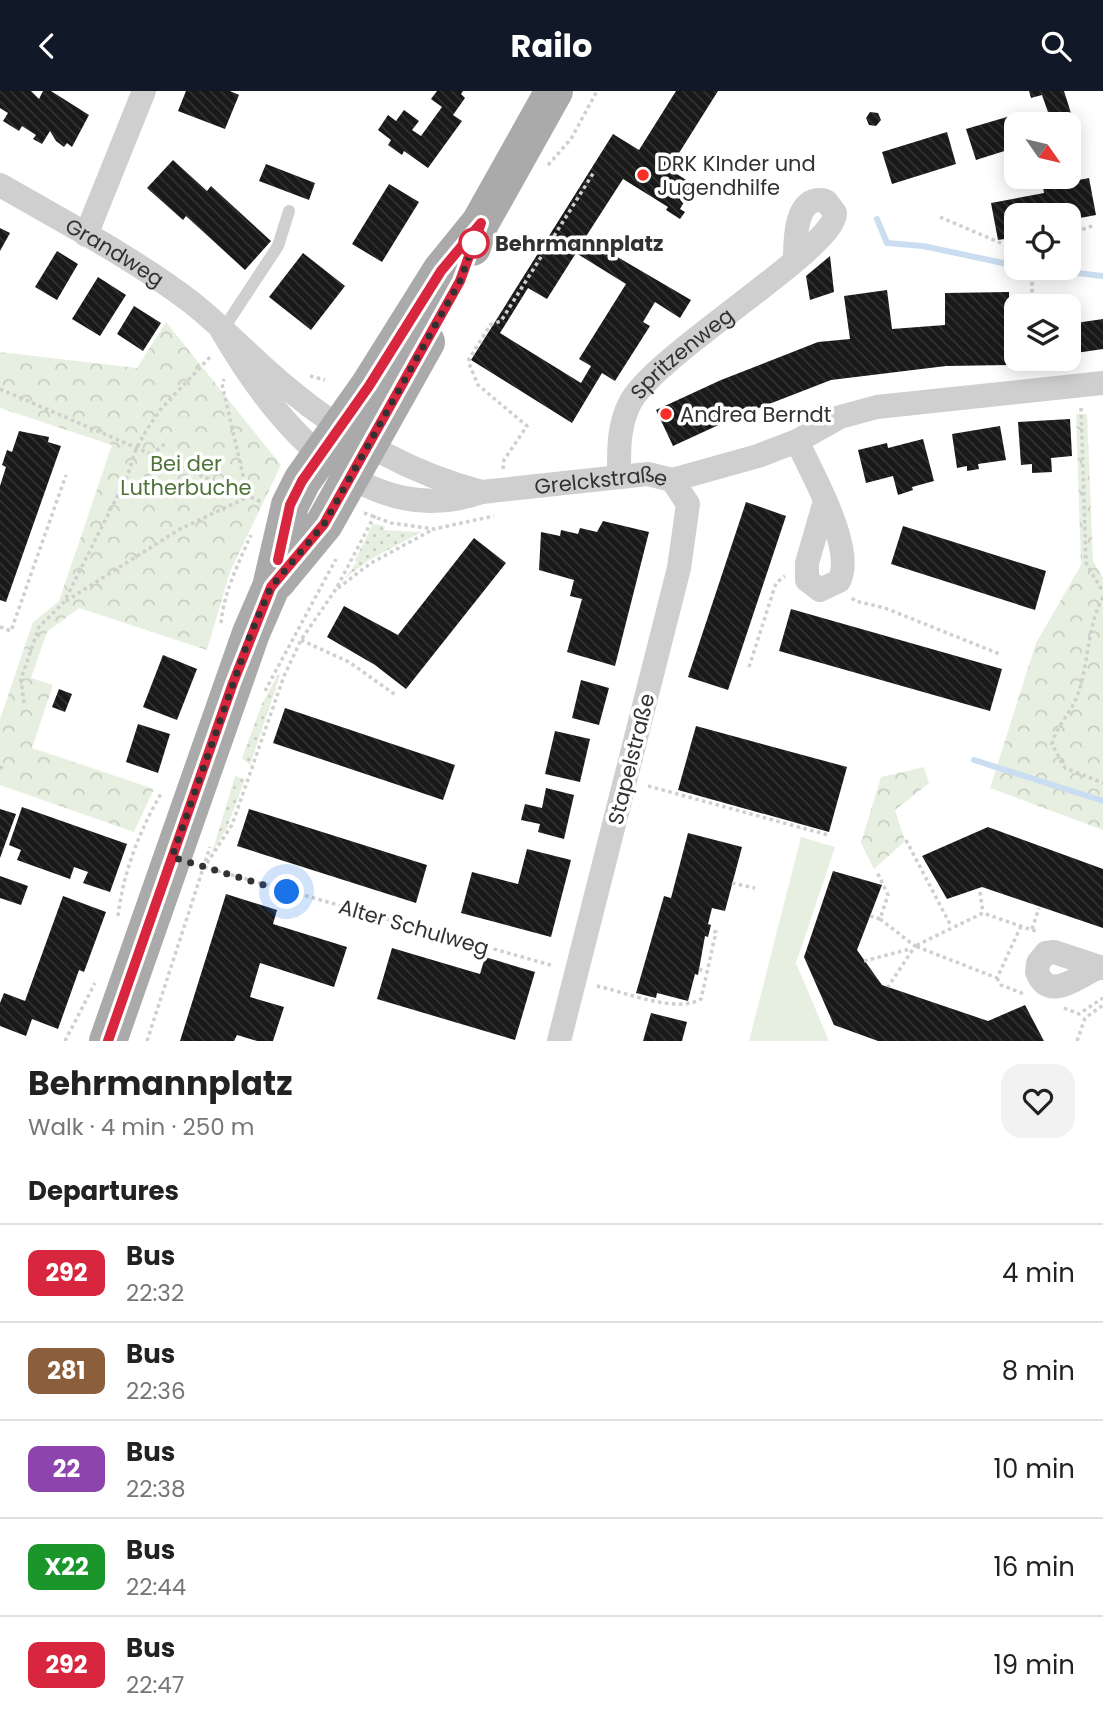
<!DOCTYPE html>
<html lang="en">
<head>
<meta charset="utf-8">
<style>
	body { margin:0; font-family:Poppins,sans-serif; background:#f2f2f2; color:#222; height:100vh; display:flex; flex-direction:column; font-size:26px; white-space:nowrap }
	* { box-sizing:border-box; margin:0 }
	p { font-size:23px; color:#767676 }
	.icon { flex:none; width:38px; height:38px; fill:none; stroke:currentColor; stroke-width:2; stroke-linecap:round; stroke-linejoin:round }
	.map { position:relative; height:950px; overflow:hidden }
	.panel { display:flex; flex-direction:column; background:#fff; flex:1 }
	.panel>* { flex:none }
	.badge { padding:0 14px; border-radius:10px; font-size:24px; line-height:46px }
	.needle { width:46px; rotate:124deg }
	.controls { position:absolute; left:1004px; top:21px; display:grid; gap:14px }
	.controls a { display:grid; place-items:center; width:77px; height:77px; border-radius:14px; background:#fff; box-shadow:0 4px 18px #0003; font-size:35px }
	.you { position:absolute; width:35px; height:35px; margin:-18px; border:5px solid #fff; border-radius:50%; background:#1a73e8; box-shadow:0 0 0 10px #1a73e833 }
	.map>.badge { position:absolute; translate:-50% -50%; box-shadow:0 0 0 4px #fff }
	h2 { padding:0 28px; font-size:26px; line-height:63px }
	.round { display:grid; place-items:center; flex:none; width:74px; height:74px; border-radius:21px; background:#f2f2f2 }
	.head { display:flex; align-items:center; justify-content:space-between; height:119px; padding:0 28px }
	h1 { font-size:33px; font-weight:700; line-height:52px }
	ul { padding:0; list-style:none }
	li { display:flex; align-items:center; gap:21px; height:98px; padding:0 28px; border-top:2px solid #e0e0e0 }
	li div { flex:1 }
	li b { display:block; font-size:26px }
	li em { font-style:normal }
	li .badge { min-width:77px; font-weight:700; text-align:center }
	header { display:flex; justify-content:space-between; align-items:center; height:91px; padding:0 28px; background:#111827; color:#fff; font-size:32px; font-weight:700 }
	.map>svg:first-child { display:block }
	.grass { fill:url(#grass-dots) }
	.park { fill:url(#park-crowns) }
	.garden { fill:#e7f0e0 }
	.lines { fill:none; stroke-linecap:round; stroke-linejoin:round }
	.stream { stroke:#cbdef1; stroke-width:6 }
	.building { fill:url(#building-back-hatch); fill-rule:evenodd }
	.path { stroke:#cfcfcf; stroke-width:3.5; stroke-dasharray:3.5 3.5; stroke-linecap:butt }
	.service { stroke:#cfcfcf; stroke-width:12 }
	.minor { stroke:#cfcfcf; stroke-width:24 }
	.primary { stroke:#aaa; stroke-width:38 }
	.line-casing { stroke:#fff; stroke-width:16 }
	.line { stroke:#d7263d; stroke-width:10 }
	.walk { stroke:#323232; stroke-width:7; stroke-dasharray:0 12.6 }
	.poi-dot { fill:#f73027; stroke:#fff; stroke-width:2.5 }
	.stop-dot { fill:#fff; stroke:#d7263d; stroke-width:3.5 }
	.labels { text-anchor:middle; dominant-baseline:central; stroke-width:7; stroke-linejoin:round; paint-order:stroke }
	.poi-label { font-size:21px; fill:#323232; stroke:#fff; text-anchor:start }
	.stop-label { font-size:21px; font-weight:bold; fill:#323232; stroke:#fff; text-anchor:start }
	.street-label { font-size:21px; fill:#323232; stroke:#fff }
	.park-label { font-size:21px; fill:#4e743a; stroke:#fff }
</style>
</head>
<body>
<header><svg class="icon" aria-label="back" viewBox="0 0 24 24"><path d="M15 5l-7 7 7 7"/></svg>Railo<svg class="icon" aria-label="search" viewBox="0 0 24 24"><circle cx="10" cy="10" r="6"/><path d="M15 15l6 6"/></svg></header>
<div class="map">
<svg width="1103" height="950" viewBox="0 0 1103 950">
	<defs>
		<pattern id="grass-dots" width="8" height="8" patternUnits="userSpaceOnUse" patternTransform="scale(1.75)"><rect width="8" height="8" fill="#e7f0e0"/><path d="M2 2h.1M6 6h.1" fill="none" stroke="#c7cec1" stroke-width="1.8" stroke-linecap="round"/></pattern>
		<pattern id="park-crowns" width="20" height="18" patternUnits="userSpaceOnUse" patternTransform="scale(1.75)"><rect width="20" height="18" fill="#e7f0e0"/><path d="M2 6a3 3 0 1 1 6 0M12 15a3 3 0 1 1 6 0" fill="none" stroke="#c7cec1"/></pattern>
		<pattern id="building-back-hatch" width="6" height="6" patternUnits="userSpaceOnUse" patternTransform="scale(1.75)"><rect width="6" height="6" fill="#191919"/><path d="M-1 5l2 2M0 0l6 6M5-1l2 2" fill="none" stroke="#323232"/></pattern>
	</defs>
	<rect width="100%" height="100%" fill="#fff"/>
	<path class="grass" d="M373,433L385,435L384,439L421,441L368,470L345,487L357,471L355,469Z
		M278,583L280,585L250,674L242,667L262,613Z
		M235,685L245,688L227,737L212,762Z"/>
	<path class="park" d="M166,231L281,374L230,481L207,559L79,517L47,541L31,587L53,594L32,657L154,698L134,741L0,694V628L33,531L59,510L112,354L0,317V261L137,277Z
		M1076,323H1087L1093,470L1103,487V739L990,697L1036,552L1081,474Z
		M924,676L929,692L895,719L905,750L874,778L861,752L881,686Z"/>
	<path class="garden" d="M801,746L835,756L796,872L829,950H749Z"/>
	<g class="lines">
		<path class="stream" d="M877,128L887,152L923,155L1017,175
			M1043,178L1103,185
			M974,669L1103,710"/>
	</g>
	<path class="building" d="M0,0H31L39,8L43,0H51L89,24L72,56L67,52L64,56L56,50L50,40L42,53L33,48L36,44L22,35L19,40L3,30L8,22L0,17Z
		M186,0H230L239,4L225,38L178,20Z
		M437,0H463L461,3L465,7L453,24L462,30L428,77L404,60L402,64L388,54L391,49L378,39L388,24L396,30L404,19L419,30L412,39L421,45L442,16L431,8Z
		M676,0H718L669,78L694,94L680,118L685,121L680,128L666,119L668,116L623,88L585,147L691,209L680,227L655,211L643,231L650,235L615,290L602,282L572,332L471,269L613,43L639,59ZM576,162L626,193L579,268L591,275L581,292L500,242L528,197L547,208Z
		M1029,0H1064L1076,38L1069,40V33H1017V56L976,69L966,38L1021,22L1024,32L1049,24L1042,4L1031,7Z
		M870,21L878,22L881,29L876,35L869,34L866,27Z
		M947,41L956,73L892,93L882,61Z
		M173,69L207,100L211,95L271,150L245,179L186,125L183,129L147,97Z
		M266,73L315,92L309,109L259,90Z
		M1089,87L1096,124L1069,129V124H1017V146L998,149L991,112L1044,102L1043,96Z
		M389,93L419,111L382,171L352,153Z
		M0,137L10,142L0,160Z
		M57,160L78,173L57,209L35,196Z
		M303,162L345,195L311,239L269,206Z
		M830,165L834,201L810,209L806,185Z
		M98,186L126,204L100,245L72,228Z
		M887,199L892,238L945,234V202L1009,201L1010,274L946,275L831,289L738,325L673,355L656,319L721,289L818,251L850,248L844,205Z
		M134,215L161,232L143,260L117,243Z
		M1103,228V258L1069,263V233Z
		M1070,328L1072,365L1051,367L1052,381L1032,382V373L1021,374L1018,331Z
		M1000,335L1006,369L978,373L979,378L967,380V375L957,377L952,343Z
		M19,340L49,346L48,351L61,355L6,511L0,509V395L6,376L2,374L7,359L12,361Z
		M923,348L934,390L912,396L913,399L898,404L893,385L866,392L858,359L887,352L888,357Z
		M746,411L786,425L728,599L688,586Z
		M603,430L649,441L615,575L567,561L582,508L570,505L574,489L539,479L541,441L560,445L561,439L578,443L580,437L597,441Z
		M903,435L1046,480L1035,519L891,473Z
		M474,447L506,472L406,598L375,574L327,546L344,515L398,544Z
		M791,518L1002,578L990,620L779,560Z
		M163,564L197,578L177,629L143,616Z
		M581,589L609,597L599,634L572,627Z
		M59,598L72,603L65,621L52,616Z
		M285,617L455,674L443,709L273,652Z
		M138,633L170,643L158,682L126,671Z
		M696,635L847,676L829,741L678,699Z
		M555,640L590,648L580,691L545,683Z
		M546,697L574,704L564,748L538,741L540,733L521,729L525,713L542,717Z
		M22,716L127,753L110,801L83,792L88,781L74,776L70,788L17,769L21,759L9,754Z
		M0,718L16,723L0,767Z
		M249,718L427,774L416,812L237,755Z
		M988,736L1103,778V837L982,796L947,808L922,765Z
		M688,742L742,756L725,820L712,817L708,833L711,834L708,846L705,845L698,884L695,883L688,910L657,902L656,907L636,902L664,805L671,807Z
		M527,758L571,769L551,846L461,822L472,781L518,793Z
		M833,780L882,794L857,859L882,894L988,930L1025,914L1044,950H878L834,934L804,866Z
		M0,785L28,795L21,814L0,807Z
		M226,803L277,819L273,833L347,856L334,896L260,872L250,906L284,916L273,950H257L237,944L234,950H180Z
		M63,805L106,821L84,881L79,879L58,938L32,928L26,945L0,935V912L4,902L25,910Z
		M392,857L480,883L485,866L535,881L515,949L377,908Z
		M651,922L687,931L682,950H643Z"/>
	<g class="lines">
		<path class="path" d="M548,74L571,48L597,0
			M940,126L1017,159
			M1069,143L1092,135
			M1032,177V215
			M310,285L325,289
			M0,298L262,411
			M1081,317L1086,472L1103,501
			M151,364L166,352
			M503,378L504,369L527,335L478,294L468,270L490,234L501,230L594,81
			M364,422L391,432L434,438L494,425
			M338,497L371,472L432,439
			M1103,506C1085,539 1090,577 1075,610C1068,625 1056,637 1052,653L1065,677L1103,692
			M852,507L855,510L885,517L1002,564
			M66,510L180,438L248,406L222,293L224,288
			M221,532C224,501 238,473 251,444
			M0,536L11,540L66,384
			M301,549L349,571L397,605
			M749,576L776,492L785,485
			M265,600L336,468
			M24,612L21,588L39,536L64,511L127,386L136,358L147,338L161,318L210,266
			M0,676L3,677
			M648,695L828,744
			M906,749L951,835
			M207,772L232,734L284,585L301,549L336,498L376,422
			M204,776L554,875
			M732,792L755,797
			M980,801L983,822
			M118,825C123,782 140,738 162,701
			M870,825L880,828L888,804L877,781
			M880,828L915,855L888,896
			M1021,835L997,887L915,855L983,822L1032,839L1037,840
			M1032,838L1039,817
			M864,870L910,858
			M699,878L708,881
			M997,887L1001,894L1024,903
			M597,895C625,901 677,923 701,908L716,841L710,839
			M1064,917L1079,923L1103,907
			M65,950L95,892
			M147,950L210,756
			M1077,950L1085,927L1103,914"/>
		<path class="service" d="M222,240L278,155L289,120"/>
		<g class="minor">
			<path id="s1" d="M0,94C64,131 132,166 191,211C224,237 253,269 286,296C343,344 409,382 482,401"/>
			<path d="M86,144L144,0"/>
			<path id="s2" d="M222,240C275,331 364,442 482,401L648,383L672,389L688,413L679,477L559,950"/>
			<path d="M797,350C811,381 856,458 839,490L820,499L807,489V472L825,410"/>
			<path id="s3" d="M619,385C619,360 618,335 630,312C655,263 836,157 835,122L826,110C795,102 795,149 795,168"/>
			<path d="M672,389L758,365L797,350L840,326L877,316L1103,292"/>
			<path d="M1100,876C1080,883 1050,913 1037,881L1038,872L1046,862L1054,861L1103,877"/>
		</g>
		<path class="primary" d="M472,156L480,132L554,0
			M277,490L324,433L426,251
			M108,950L251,542L271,496L290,414L302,390L369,295L441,180L480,132"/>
	</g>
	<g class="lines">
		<g class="line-casing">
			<path id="line" d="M108,950L233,592L271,496L324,433L460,190L481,132L441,180L369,295L302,390L290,414L278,469"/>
		</g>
		<use href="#line" class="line"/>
		<path class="walk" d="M287,801L172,766L251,542L271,496L324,433L460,190L476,146L474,152"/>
	</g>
	<g class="poi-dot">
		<circle cx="643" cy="84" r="7"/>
		<circle cx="666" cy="323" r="7"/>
	</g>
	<circle class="stop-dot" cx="474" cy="152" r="14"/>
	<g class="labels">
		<g class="poi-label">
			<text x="657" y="72">DRK KInder und<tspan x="657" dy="24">Jugendhilfe</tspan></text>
			<text x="680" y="323">Andrea Berndt</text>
		</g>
		<g class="stop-label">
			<text x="495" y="152">Behrmannplatz</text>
		</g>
		<g class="street-label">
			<text stroke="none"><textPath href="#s1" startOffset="133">Grandweg</textPath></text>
			<text stroke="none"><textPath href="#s3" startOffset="147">Spritzenweg</textPath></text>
			<text stroke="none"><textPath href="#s2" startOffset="453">Grelckstraße</textPath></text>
			<text transform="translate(631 668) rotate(-76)">Stapelstraße</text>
			<text transform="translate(414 836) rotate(16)">Alter Schulweg</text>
		</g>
		<g class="park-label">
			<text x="186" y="372">Bei der<tspan x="186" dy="24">Lutherbuche</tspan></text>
		</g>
	</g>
</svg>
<div class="controls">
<a><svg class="needle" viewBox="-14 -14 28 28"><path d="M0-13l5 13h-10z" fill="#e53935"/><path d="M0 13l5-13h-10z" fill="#767676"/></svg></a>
<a><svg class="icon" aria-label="locate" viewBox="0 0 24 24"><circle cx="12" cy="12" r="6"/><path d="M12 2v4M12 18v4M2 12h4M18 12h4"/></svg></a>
<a><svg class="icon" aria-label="layers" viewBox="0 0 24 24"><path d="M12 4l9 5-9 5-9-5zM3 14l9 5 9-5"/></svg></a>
</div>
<div class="you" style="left:287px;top:801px"></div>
</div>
<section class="panel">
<div class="head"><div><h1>Behrmannplatz</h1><p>Walk · 4 min · 250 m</p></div><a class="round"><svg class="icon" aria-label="heart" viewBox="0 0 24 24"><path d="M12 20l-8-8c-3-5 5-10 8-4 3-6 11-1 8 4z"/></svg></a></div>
<h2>Departures</h2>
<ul>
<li><span class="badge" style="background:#d7263d;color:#fff">292</span><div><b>Bus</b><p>22:32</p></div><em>4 min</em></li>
<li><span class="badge" style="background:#8b5e3c;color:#fff">281</span><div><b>Bus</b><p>22:36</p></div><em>8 min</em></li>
<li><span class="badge" style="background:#8e44ad;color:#fff">22</span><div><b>Bus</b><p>22:38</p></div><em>10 min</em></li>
<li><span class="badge" style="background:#1a962b;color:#fff">X22</span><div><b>Bus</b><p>22:44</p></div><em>16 min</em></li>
<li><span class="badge" style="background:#d7263d;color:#fff">292</span><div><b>Bus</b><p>22:47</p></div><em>19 min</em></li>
</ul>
</section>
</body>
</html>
